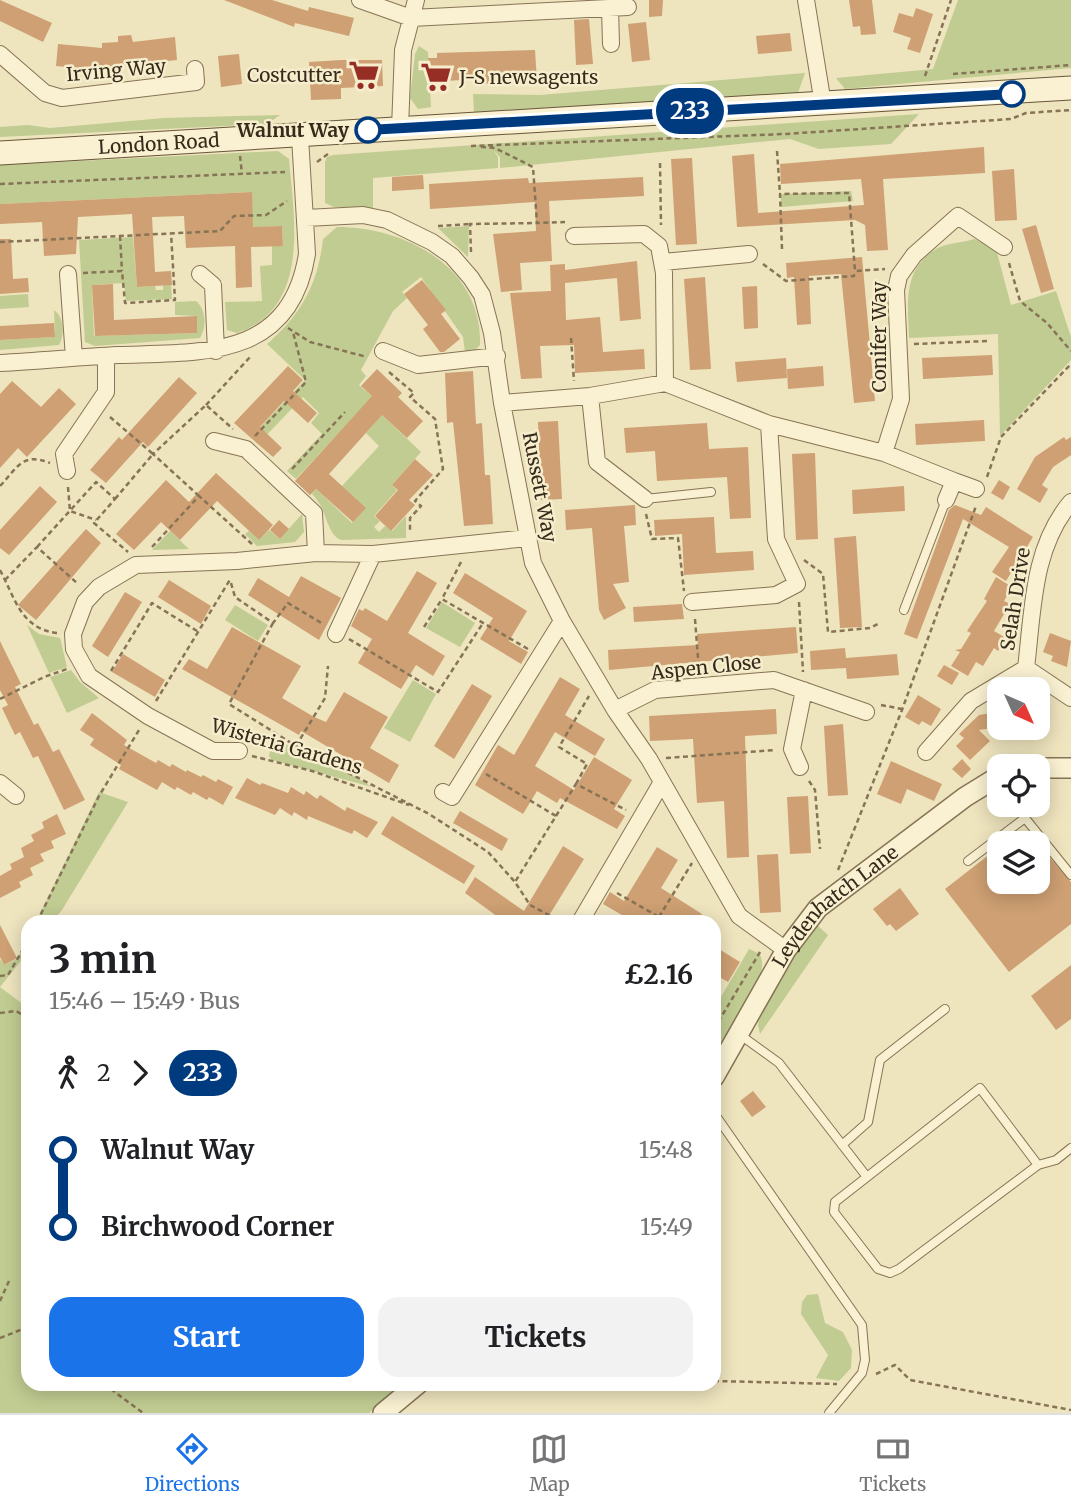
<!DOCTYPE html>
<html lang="en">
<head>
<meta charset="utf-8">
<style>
	body { margin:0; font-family:Merriweather,serif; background:#f2f2f2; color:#202124; height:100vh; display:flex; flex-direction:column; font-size:26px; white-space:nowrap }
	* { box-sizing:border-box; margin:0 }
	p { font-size:23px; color:#757577 }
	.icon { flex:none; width:38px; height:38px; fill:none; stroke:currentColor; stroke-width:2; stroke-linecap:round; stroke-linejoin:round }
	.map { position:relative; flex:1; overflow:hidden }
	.sheet { position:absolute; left:21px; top:915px; width:700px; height:476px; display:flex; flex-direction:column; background:#fff; border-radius:21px; box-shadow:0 4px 18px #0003 }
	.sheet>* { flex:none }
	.badge { padding:0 14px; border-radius:23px; font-size:24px; line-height:46px }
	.needle { width:46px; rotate:135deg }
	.fabs { position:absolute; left:987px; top:677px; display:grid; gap:14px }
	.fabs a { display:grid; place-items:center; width:63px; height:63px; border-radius:14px; background:#fff; box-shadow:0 4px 18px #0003; font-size:35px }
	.map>.badge { position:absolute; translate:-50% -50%; box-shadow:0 0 0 4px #fff }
	.legs { display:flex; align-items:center; gap:10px; height:77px; padding:0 28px; font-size:23px }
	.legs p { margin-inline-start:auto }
	.head { display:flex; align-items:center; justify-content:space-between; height:119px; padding:0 28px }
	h1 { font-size:38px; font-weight:700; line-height:52px }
	.button { display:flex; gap:14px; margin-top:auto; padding:14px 28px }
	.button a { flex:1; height:80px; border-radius:21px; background:#1a73e8; color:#fff; font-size:28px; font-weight:700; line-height:80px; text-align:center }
	.button a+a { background:#f2f2f2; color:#202124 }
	ul { padding:0 28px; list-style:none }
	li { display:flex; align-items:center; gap:24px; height:77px; font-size:26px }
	li i { display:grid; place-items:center; width:10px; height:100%; margin:0 9px; background:currentColor }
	li i::after { content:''; width:18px; height:18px; margin:-9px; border:5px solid; border-radius:50%; background:#fff }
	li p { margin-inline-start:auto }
	li:first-child i { background:linear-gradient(#0000 50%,currentColor 0) }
	li:last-child i { background:linear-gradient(currentColor 50%,#0000 0) }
	.dock { display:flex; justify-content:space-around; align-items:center; height:98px; border-top:2px solid #e0e0e0; background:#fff; font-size:19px; color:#757577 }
	.dock a { display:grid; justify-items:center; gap:4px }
	.dock .selected { color:#1a73e8 }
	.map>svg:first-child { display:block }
	.green { fill:#c1cc92 }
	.building { fill:#cea073 }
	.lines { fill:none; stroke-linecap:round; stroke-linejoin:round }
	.service-casing { stroke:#877456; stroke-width:10 }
	.minor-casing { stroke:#877456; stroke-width:18 }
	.tertiary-casing { stroke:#877456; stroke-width:22 }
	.secondary-casing { stroke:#68553a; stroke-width:25 }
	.path { stroke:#877456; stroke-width:2.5; stroke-dasharray:5 3.5; stroke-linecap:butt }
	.service { stroke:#f9f1d1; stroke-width:8 }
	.minor { stroke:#f9f1d1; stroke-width:16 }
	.tertiary { stroke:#f9f1d1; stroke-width:19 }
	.secondary { stroke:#f9f1d1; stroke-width:23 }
	.line-1-casing { stroke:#fff; stroke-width:16 }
	.line-1 { stroke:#003b80; stroke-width:10 }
	.stop-1-dot { fill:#fff; stroke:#003b80; stroke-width:3.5 }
	.labels { text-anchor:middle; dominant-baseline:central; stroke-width:5; stroke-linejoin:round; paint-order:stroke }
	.street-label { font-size:19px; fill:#362a1b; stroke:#f6edcd }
	.poi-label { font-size:19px; fill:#362a1b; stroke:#f6edcd; text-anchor:end }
	.stop-label { font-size:19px; font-weight:bold; fill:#362a1b; stroke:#f6edcd; text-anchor:end }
</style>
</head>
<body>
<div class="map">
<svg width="1071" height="1413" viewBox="0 0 1071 1413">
	<rect width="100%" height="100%" fill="#eee4be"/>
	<path class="green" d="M958,0H1071V68L845,89L836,78L933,69Z
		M419,46L428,52L431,107L418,109L410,98L415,54Z
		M805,73L798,93L474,112L473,94L540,95Z
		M919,114L891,144L819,149L790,139L500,168V157L493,150L498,157V168L373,178V208L334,207L325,203V162L327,157L333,155Z
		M280,115L267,124L0,137V127L28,125L50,128L164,118Z
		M278,151L289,159C294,219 311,308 237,333L227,330L225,302L262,301L260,266L272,265V246H283L282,226L234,228L251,192L0,204V165Z
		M851,191L853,201L781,207V194Z
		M469,226L468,257L438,228Z
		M337,227C405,227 483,267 480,345L473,352H465L463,337L421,277L402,292L407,298L393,311L361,370L366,376L359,385L387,409L382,415L421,452L392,485L397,490L374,516L380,521L374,527L379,532L385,526L392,531L406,516V538L341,540C325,533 328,509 312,494L316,489L352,523L365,508L342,486L379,446L366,433L373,425L358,412L296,479L287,471L322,434L311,423L319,413L303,397L258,444L251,437L305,380L267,344C301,315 318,284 323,239Z
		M133,237L137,287L155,286L156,290H163V285H171L172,299L126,301L124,283L92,285L94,336L197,333V316L175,315V302L196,301C206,309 207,327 200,338L95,346L85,342L79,240Z
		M974,239L996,249L1011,305L1056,291L1071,337V360L1000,436L998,334L909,338C908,305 902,269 936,249C945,243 963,243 974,239Z
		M28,294L29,307L0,309V296Z
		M54,310C64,317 65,334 59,345L0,350V340L55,337Z
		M302,514L304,532L295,542L257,546L245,534L249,531L259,540L269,530L280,539Z
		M170,531L189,549L152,550Z
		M442,602L475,623L460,647L426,628Z
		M235,605L268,625L258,641L225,620Z
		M27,625L39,634L60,638L67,667L49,673Z
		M71,670L80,682L99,698L67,713L50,677Z
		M413,680L436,694L410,742L384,728Z
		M276,739L305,754L309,749L372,787L272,760L269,756L272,740Z
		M99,792L128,802L62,910L52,922H36Z
		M816,924L828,935L760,1034L758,1025L760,1007Z
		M28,938V952L0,987L28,1008V1384H407L369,1413H0V959L4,965L17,959Z
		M749,949C750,949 758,953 759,954C775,973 725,1046 714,1065V1009Z
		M818,1294L825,1323L843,1332L852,1350L851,1368L839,1381L816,1378L828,1355L801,1314L802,1302L807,1295Z"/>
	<path class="building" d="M0,0L52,23L43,42L0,21Z
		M224,0H272L308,11L309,7L354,18L349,36L295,23L294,27Z
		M649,0H663L662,16L649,17Z
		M849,0H872L876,34L861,35L860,26L853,27Z
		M916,8L933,14L920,53L907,49L911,38L893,32L899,13L913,17Z
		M589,19L593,64L576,65L574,20Z
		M646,22L650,60L632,62L628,24Z
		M790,33L792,51L758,54L756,36Z
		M131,35L133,42L175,37L177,60L87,69L56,66L58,44L102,48V43L118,42V36Z
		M535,50L537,81L477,84V79L430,82L428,58H437V53Z
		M239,54L242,84L221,87L218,56Z
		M341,60H382L383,86L341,88V99L311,100L309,62Z
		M984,147L985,173L883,179L888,250L867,251L865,225L855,220L737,227L732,156L754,154L758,213L864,205L861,179L781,184L780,164Z
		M692,158L697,244L676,245L671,159Z
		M1014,169L1017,220L995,221L992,171Z
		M423,175L424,189L392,191V177Z
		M643,177L644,196L549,201L552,261L520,263L522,290L501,292L493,234L536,231L535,202L430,209L429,184L528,178L529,183Z
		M252,192L253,227L282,226L283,246L251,247L252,287L236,288L235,246L186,248L184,216L152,217L155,272L171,271L172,285L137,287L132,214L78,217L76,254L44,256L42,222L0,224V204Z
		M1036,225L1054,289L1041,293L1022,229Z
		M0,239H11L13,279L28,278L29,292L0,294Z
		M862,257L875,401L854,403L841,274L809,276L811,324L797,325L794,277L787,278L786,263Z
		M637,261L641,319L620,321L617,278L565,283L566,320L600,317L603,352L644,349L645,369L575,373L574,345L540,346L542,378L521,379L510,293L551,291L550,265L565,264V270Z
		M705,277L711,369L690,370L684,279Z
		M422,280L446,310L441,314L460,339L444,352H440L423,329L428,325L404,294Z
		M113,284L114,320L197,316V333L95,336L92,285Z
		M757,286L758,328L744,329L742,287Z
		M54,323L55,337L0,340V326Z
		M992,355L993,375L923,379L922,358Z
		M786,358L787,378L737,382L735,362Z
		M288,366L303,380L293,391L317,413L308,423L284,401L260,427L282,448L273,457L234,423Z
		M823,366L824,386L788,389L787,369Z
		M377,369L402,393L398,397L423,421L407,438L382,415L329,474L366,508L353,522L316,489L310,495L295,481L372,396L361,386Z
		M473,371L476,424L482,423L485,475H490L493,524L464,526L453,422L447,423L445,373Z
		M179,377L197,393L148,447L143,442L106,483L90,470L119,437L122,440Z
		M12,381L41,407L59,388L76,404L27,457L18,448L0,468V394Z
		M984,420L985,441L916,445L915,424Z
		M558,421L562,499L541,500L538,422Z
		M707,423L709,449L748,447L751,518L730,519L727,477L657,481L655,451L626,453L624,428Z
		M1064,437L1066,440L1071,437V455L1053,467L1042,485L1048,489L1040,503L1017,489L1035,457Z
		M815,453L818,539L796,540L792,454Z
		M415,459L433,475L409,500L415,505L391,531L375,516L398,490L392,485Z
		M216,473L273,525L259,540L217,501L180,540L161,522L134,550L116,534L166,480L189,502Z
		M999,480L1010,487L1003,500L991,493Z
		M40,486L57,502L9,555L0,548V530Z
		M904,486L905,511L853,514L852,490Z
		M635,505L636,525L624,526L629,582L613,584L626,608L604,620L599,610L592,528L566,530L565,510Z
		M955,505L981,515L986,507L1033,537L1006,581L992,572L1009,547L963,519L917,639L904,634L949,510Z
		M714,517L716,553L753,551L754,570L684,575L682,534L655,536L654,520Z
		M279,520L289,529L280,539L270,530Z
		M86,529L101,543L36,620L18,605Z
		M856,536L862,627L840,628L834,538Z
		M417,571L437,583L408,633L445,656L433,676L416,665L401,689L358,663L372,639L351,626L359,609L363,611L365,608L387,621Z
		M465,573L527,611L509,641L528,652L521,664L480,639L493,618L453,593Z
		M301,576L341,598L319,640L248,595L258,578L289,597Z
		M996,577L1012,587L1004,601L1010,604L994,631L1006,638L998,651L994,648L983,666L976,662L968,676L951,666L960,652L955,650L961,649L971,633L967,631L987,601L984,599Z
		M169,580L211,606L201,624L158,597Z
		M125,592L142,602L108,657L92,646Z
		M682,604L684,619L634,622L633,607Z
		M232,627L301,666L282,698L314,717L326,722L344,692L388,717L370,748L399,765L389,783L301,731L299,735L182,669L189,659L207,669Z
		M796,627L798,653L609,670L608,650L698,645L697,634Z
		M1050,633L1071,641L1067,667L1051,661L1053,656L1043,652Z
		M0,641L21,684L15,687L34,725L38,723L53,752L59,749L85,800L64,810L38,756L33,758L20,732L15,735L2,708L8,705L0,690Z
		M845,648L846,658L897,654L899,675L847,679L846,668L811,670L810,651Z
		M123,654L165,680L155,697L112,672Z
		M944,665L959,673L952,685L937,676Z
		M560,677L580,689L565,715L605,739L595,756L555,732L535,766L574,790L594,757L632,780L614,809L625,816L617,829L560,798L557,803L537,791L523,814L475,785L498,745L514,755Z
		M472,684L492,696L454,759L434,746Z
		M918,695L941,709L931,726L922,721L919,725L905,717Z
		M776,709L777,734L745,736L749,857L727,858L724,801L697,803L693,739L650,741L649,716Z
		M92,713L127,740L124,745L156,763L158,760L170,767L172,764L186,772L187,770L201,777L203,775L216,782L218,779L233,787L223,805L209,797L207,800L193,792L191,795L177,787L175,790L162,782L157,790L119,769L121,765L90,745L94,739L80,730Z
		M992,713L994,728L979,730L990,741L970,760L956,746L964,738L959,734L979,715Z
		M843,724L848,795L828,796L824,726Z
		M962,759L971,769L962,778L952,769Z
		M891,761L942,784L934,801L907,789L901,804L877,794Z
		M247,778L260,785L262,783L288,793L291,787L304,795L306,791L317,799L320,795L345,811L347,807L378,822L367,838L354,830L352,834L308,816L307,820L294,812L292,816L280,808L275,815L235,798Z
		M808,796L811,853L790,854L787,797Z
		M460,811L508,839L502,851L453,823Z
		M57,814L66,834L51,841L54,848L40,854L44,861L30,868L33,875L19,882L21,887L0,898V876L12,869L10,864L24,857L21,848L34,841L31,835L44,828L42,822Z
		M392,816L475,866L464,884L381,834Z
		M1038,844L1071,882V924L1009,972L945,889L999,847V882H1038Z
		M563,846L584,859L545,922H505L465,893L475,877L524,911Z
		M657,847L678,860L661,888L702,914L697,922H634L603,904L610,892L624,901Z
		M778,854L781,912L760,913L757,855Z
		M900,888L919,914L896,931L890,924L887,926L873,909Z
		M0,925L17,958L4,965L0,957Z
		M714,946L740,962L728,982L714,974Z
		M1071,965V1019L1056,1030L1031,996Z
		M753,1091L766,1107L752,1117L740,1101Z"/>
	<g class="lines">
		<g class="service-casing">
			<path id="service" d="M645,499L711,492
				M904,610L946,500
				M1022,805L1025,818L1071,875
				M968,861L1025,818
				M739,1034L779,1063L867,1177L835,1202L834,1212L878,1269L890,1273L899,1269L1038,1165L1056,1160L1071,1148
				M714,1113L862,1325L865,1360L862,1373L829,1413
				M842,1145L868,1122L880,1060L945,1009
				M867,1177L980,1088L1038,1165"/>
		</g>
		<g class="minor-casing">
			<path id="minor" d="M360,0L411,18L628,7
				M806,0L823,104
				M610,8L611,44
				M0,54L45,93L62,98L196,82L195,69
				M400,128L403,50L416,0
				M306,218L363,215L387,220L432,242L452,256L471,278L482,295L492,333L502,403L533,563L562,621L615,710L649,759L739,916L786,950
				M574,236L644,234L659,246L664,273L665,383
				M663,262L749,254
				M68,274L74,358
				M200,274L213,285L216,351
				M383,351L418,365L497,356
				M0,363C39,361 79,357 118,355C202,352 290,360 307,254L300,137
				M590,396L597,462L645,499
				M502,403L590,396L665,383L769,424L884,453L954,481L946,500
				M214,441L246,449L314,513L316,553
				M884,453L901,399L896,290L899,276L914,255L958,216L1004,247
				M67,471L64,454L106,392V356
				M954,481L976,489
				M692,602L776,595L797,584L776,539L769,424
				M336,634L373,554
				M1026,668L1071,698
				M615,710L655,690L774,680L866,712
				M239,751H213L148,716L89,676L74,649L73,634L85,602L99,587L136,565L237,561L316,553L373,554L528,538
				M926,752L971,701L1026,668C1033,611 1032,548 1071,502
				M800,767L792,749L804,690
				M0,783L16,796
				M443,792L452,797L562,621
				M580,922L662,782"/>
		</g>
		<g class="tertiary-casing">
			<g id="tertiary">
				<path d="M1038,768H1071"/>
				<path id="s1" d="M714,1077L786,950L818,908L965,797L999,776"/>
				<path d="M383,1413L418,1384"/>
			</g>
		</g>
		<g class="secondary-casing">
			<g id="secondary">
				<path id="s2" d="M0,153L1071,88"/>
			</g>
		</g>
		<path class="path" d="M953,74L1071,65
			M925,76L951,0
			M471,146L785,134L1011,119L1026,113L1071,110
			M481,147L495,148L533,167L537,223L565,222
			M777,151L780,194
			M240,156L242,174
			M317,162L328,154
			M660,163L661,225
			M0,184L285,172
			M438,226L470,224
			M120,236L122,271
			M0,242L220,231L234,216L266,215L287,201
			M782,249L780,194L849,193L855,271L885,269
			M471,252L470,224L537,223
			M1009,263L1020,301L1047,323L1071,351
			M763,264L786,281L854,276L855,271
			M83,273L122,271L125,303L175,300L171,233
			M288,328L310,342L367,357
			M571,338L574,381
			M914,344L988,341
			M389,372L414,393L410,397L435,419L443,469L415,501L421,506L410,518V533
			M206,405L251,356
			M110,417L153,454L115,499
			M255,436L306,382L293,332
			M292,469L345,412
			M987,477L1001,437L1071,364
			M0,486C18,467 22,452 50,463
			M68,487L70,511L96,520
			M199,496L153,454L206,405L233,429
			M646,514L652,539L678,538L684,591
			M37,547L96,482L115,499L94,523L128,552
			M152,547L199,496L252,544
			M804,560L823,574L828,632L870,628L878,624
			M461,562L442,599L528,649
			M0,570C15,598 21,629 57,633
			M5,580L37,547L78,584
			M231,583L235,597L273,623L288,603L323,624
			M799,602L803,672
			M695,619L699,671
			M273,623L229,704L296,746L429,814L488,852L515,882
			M424,627L442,599
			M349,639L438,692L483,623
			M111,671L152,603L197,631
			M0,699L44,677L67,669
			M156,701L231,578
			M881,705L902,709
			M296,746L325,698L328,666
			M252,756L312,771L409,805
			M666,758L775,750
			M486,774L556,816L515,882L530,905L562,922
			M809,781L815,790L820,849
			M576,784L587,764L559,747L589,696
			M556,816L576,784L626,810
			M838,870L902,710L976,506
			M617,893L668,922
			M659,917L692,863
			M37,922L99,796L139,730
			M0,976L8,975L28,941
			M0,1013L16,1011L28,1018
			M714,1029L760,952
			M0,1301L9,1281
			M0,1338L28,1327
			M876,1374L895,1365L910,1380L1071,1410
			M714,1381L837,1384
			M104,1384L143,1413"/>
		<use href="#service" class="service"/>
		<use href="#minor" class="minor"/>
		<use href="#tertiary" class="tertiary"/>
		<use href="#secondary" class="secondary"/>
	</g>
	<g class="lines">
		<g class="line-1-casing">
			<path id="line-1" d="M368,130L1012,94"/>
		</g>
		<use href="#line-1" class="line-1"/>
	</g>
	<defs>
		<g id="supermarket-bare" transform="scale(2.415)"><path d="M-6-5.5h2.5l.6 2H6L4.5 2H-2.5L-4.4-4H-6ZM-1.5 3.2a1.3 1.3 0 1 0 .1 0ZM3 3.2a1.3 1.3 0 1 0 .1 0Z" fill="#972e25" stroke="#f6edcd" stroke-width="2.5" paint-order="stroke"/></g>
	</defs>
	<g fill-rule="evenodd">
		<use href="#supermarket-bare" x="364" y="75"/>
		<use href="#supermarket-bare" x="436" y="77"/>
	</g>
	<g class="stop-1-dot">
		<circle cx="1012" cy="94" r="12"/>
		<circle cx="368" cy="130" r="12"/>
	</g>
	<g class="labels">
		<g class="street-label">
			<text transform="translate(116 70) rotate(-5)">Irving Way</text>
			<text stroke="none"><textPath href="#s2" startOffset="159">London Road</textPath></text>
			<text transform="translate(879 337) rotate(-90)">Conifer Way</text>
			<text transform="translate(540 487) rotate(79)">Russett Way</text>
			<text transform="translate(1015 599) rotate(-81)">Selah Drive</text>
			<text transform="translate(706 667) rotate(-6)">Aspen Close</text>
			<text transform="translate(287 746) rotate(16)">Wisteria Gardens</text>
			<text stroke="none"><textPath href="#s1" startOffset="212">Leydenhatch Lane</textPath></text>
		</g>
		<g class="poi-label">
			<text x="341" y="75">Costcutter</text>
			<text x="459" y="77" text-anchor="start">J-S newsagents</text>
		</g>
		<g class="stop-label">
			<text x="349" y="130">Walnut Way</text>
		</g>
	</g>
</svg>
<div class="fabs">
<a><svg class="needle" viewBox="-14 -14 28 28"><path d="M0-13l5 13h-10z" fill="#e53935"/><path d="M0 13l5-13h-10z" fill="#757577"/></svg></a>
<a><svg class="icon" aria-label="locate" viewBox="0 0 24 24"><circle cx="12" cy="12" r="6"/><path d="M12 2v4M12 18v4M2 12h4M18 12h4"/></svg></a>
<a><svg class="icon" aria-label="layers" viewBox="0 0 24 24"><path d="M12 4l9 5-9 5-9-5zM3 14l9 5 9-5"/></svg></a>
</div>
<b class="badge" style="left:690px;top:111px;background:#003b80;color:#fff">233</b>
<section class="sheet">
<div class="head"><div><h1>3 min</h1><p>15:46 – 15:49 · Bus</p></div><b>£2.16</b></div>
<div class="legs"><svg class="icon" aria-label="walk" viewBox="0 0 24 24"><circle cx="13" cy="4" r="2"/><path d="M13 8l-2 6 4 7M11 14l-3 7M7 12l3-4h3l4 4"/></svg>2<svg class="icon" aria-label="forward" viewBox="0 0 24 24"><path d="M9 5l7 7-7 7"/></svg><b class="badge" style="background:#003b80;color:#fff">233</b></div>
<ul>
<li><i style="color:#003b80"></i><b>Walnut Way</b><p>15:48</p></li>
<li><i style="color:#003b80"></i><b>Birchwood Corner</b><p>15:49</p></li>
</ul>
<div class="button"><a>Start</a><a>Tickets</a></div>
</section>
</div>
<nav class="dock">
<a class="selected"><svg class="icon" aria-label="directions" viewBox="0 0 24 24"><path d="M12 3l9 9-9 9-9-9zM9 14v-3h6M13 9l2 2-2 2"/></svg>Directions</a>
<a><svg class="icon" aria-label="map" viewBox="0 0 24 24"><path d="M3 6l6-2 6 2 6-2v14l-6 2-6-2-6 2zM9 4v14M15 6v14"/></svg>Map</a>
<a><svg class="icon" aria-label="tickets" viewBox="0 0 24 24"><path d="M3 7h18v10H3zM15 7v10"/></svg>Tickets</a>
</nav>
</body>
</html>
